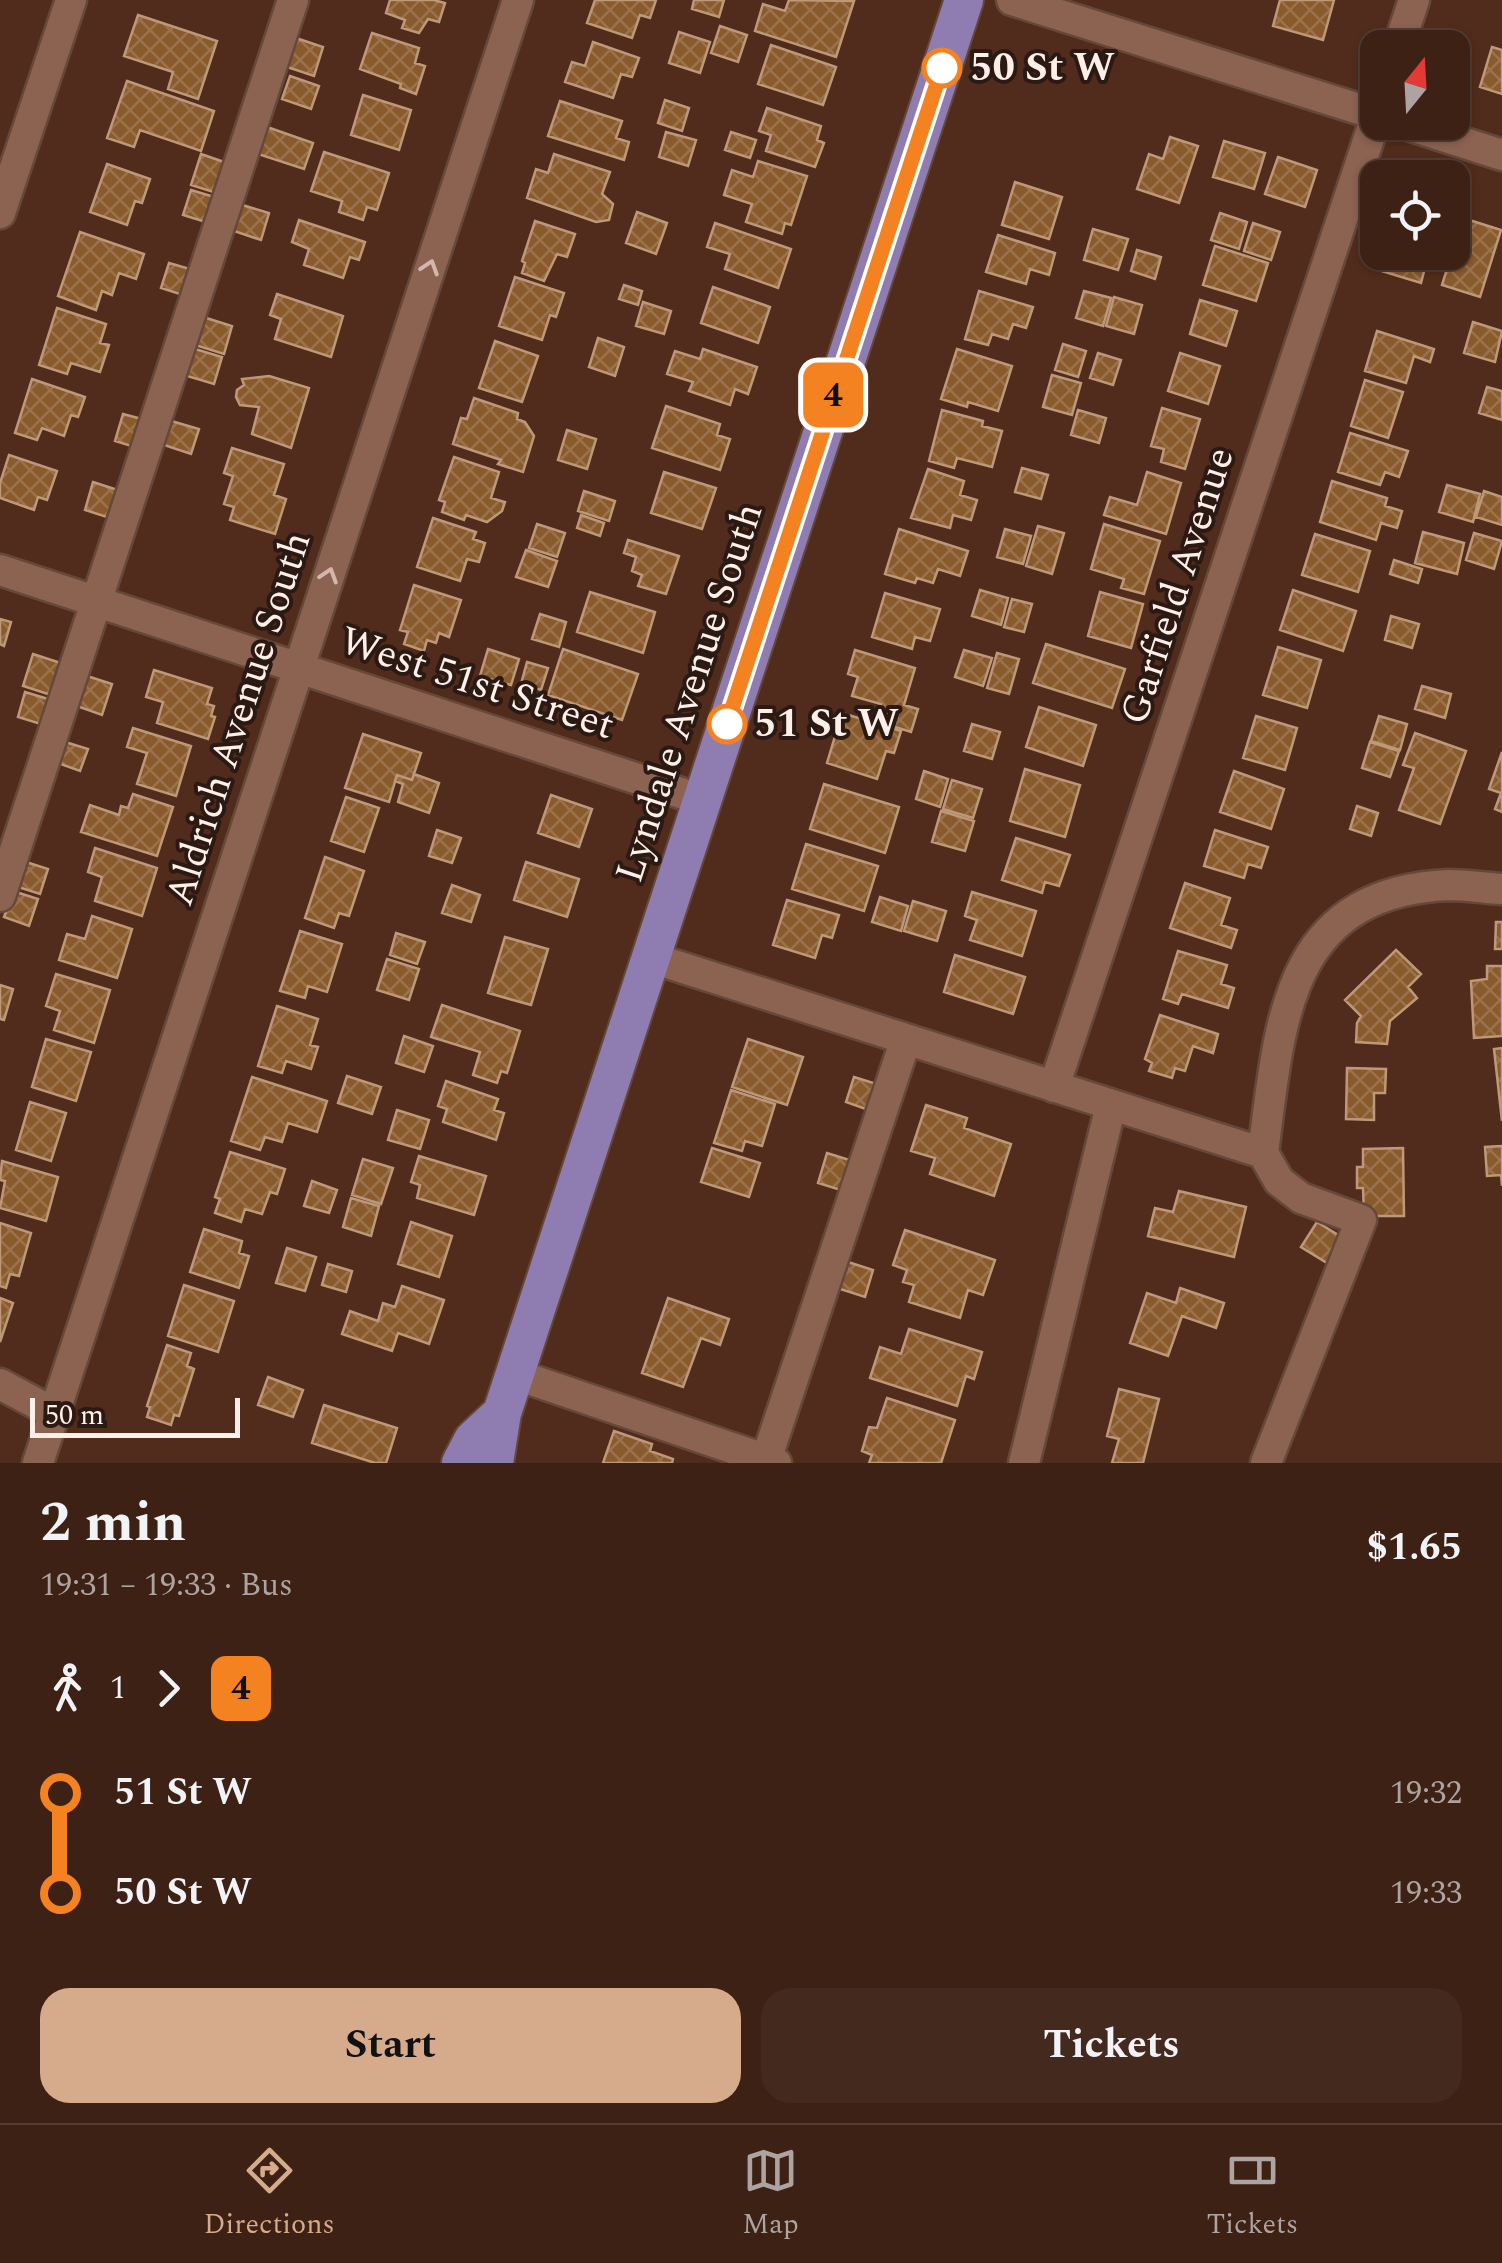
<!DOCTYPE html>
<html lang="en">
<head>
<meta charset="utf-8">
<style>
	body { margin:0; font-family:Spectral,serif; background:#44291e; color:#f1f3f6; height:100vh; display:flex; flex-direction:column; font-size:38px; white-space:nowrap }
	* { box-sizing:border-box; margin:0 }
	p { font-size:32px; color:#ada3a0 }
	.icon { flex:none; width:55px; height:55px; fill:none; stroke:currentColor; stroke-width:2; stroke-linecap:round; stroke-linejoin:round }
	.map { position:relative; height:1463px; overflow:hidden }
	.panel { display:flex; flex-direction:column; background:#3d2115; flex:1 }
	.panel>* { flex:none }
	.badge { padding:0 20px; border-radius:15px; font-size:35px; line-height:65px }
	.needle { width:65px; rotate:18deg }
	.tools { position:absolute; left:1360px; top:30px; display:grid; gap:20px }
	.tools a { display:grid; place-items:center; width:110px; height:110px; border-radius:20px; background:#3d2115; box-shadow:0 2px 8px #0004,0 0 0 2px #563e34; font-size:50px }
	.scale { position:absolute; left:30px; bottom:25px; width:210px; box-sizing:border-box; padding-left:10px; border:5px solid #ffefe9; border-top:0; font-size:28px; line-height:35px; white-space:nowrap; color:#ffefe9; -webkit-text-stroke:8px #2b1a13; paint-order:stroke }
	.map>.badge { position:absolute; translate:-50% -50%; box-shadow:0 0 0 5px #fff }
	.legs { display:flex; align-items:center; gap:15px; height:110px; padding:0 40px; font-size:32px }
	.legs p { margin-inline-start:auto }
	.overview { display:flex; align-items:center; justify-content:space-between; height:170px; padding:0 40px }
	h1 { font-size:55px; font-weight:700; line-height:75px }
	.button { display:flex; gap:20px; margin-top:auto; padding:20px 40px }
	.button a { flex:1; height:115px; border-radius:30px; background:#d6ab8b; color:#111; font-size:40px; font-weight:700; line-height:115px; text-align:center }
	.button a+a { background:#44291e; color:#f1f3f6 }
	ul { padding:0 40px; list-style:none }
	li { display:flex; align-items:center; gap:35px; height:100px; font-size:38px }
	li i { display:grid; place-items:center; width:15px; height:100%; margin:0 12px; background:currentColor }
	li i::after { content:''; width:25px; height:25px; margin:-12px; border:8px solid; border-radius:50%; background:#3d2115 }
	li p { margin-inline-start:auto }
	li:first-child i { background:linear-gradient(#0000 50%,currentColor 0) }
	li:last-child i { background:linear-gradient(currentColor 50%,#0000 0) }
	.tab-bar { display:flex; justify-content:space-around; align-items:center; height:140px; border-top:2px solid #563e34; background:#3d2115; font-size:28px; color:#ada3a0 }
	.tab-bar a { display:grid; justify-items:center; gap:5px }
	.tab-bar .active { color:#d6ab8b }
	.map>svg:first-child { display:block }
	.building { fill:url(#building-cross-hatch); stroke:#bd997a; stroke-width:2.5 }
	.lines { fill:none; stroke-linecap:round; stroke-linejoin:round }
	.minor-casing { stroke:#66483b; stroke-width:35 }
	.major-casing { stroke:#66483b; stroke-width:42 }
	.minor { stroke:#8c6251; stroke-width:30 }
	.major { stroke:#8f7db1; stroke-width:38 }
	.oneway { stroke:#d1b7ac }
	.line-1-casing { stroke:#fff; stroke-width:22 }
	.line-1 { stroke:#f58220; stroke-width:15 }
	.stop-1-dot { fill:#fff; stroke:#f58220; stroke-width:5 }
	.labels { text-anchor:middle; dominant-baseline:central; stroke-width:8; stroke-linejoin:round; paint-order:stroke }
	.stop-label { font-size:40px; font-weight:bold; fill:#ffefe9; stroke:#2b1a13; text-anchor:start }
	.street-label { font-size:40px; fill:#ffefe9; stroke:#2b1a13 }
</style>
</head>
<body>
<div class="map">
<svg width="1502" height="1463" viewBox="0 0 1502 1463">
	<defs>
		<pattern id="building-cross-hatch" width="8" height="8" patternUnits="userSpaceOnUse" patternTransform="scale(2.5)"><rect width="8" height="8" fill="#895a2c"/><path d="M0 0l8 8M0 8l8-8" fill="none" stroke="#9b724b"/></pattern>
	</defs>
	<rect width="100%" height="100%" fill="#512c1c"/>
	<path class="building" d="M390,0H434L445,3L439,22L428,19L419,33L402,28L405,20L386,13Z
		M595,0H656L650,18L640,15L632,38L587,23Z
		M694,0H724L719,17L692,9Z
		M789,0L854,1L836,57L755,31L763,4L785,11Z
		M1280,0H1334L1323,40L1273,26Z
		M138,15L217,41L198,99L168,89L173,72L124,56Z
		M720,26L747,35L738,62L711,53Z
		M679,32L710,42L700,73L669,63Z
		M372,33L419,48L415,63L425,66L416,94L400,88L401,84L360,69Z
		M293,37L323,47L314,76L284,66Z
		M593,42L639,58L632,77L621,74L613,98L565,82L572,62L585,66Z
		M771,45L836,67L823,105L758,84Z
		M1492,47L1502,50V94L1480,87Z
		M290,76L319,86L311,109L282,99Z
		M127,81L214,111L201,151L140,130L134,147L107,138Z
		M363,95L411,110L399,150L351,135Z
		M665,100L689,108L682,131L658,123Z
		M560,101L622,121L616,138L629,142L624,160L548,136Z
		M767,108L821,126L817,140L824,143L815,167L766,151L771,135L759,131Z
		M267,127L313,143L304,169L258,154Z
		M666,132L696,140L688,166L659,157Z
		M731,132L756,140L750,158L725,150Z
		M1170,137L1198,146L1179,203L1137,189L1149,154L1163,159Z
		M1224,141L1265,153L1254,189L1213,177Z
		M324,152L389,173L377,210L367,207L363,220L339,212L342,201L311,191Z
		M201,154L233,165L223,195L191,185Z
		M554,154L610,172L602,194L613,204L609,220L596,222L527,198L536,169L548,173Z
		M1278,157L1317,170L1305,207L1265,194Z
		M758,161L807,176L791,225L785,223L782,234L746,222L752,204L724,195L732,170L753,177Z
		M107,164L150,179L142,203L135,201L127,225L90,212Z
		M1015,182L1062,197L1049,239L1002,225Z
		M191,190L221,199L212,224L183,215Z
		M239,204L269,213L261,240L231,230Z
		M637,212L667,223L656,254L626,243Z
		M1220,213L1247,222L1239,249L1211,240Z
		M1463,218L1501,230L1480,297L1442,285Z
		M299,220L365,242L359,260L350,257L343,278L304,265L309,249L292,242Z
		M535,221L575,234L567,257L557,254L544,281L522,273L525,263L522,261Z
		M715,223L791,249L778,288L725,269L730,254L707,247Z
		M1253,223L1280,232L1271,260L1244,251Z
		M1093,229L1128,239L1118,270L1084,260Z
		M80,232L144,254L136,279L119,273L112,295L102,291L96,310L58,296Z
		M998,235L1055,253L1049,275L1030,269L1026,284L986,272Z
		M1215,246L1268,263L1256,301L1203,285Z
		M1137,250L1161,257L1155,279L1131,271Z
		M1384,252H1429L1421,283L1378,270Z
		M169,263L197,271L189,297L161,288Z
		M515,277L564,293L556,317L550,315L542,340L499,326Z
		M624,285L642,291L638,305L619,299Z
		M713,287L770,307L758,343L701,323Z
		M979,291L1033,307L1026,328L1013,324L1008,339L992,334L988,345L965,339Z
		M1084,291L1111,298L1103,326L1076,318Z
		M277,294L343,316L331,357L275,339L281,319L270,315Z
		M1114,297L1142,305L1134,334L1106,326Z
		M1200,300L1237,311L1226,346L1190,334Z
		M643,302L671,311L664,334L636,326Z
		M57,308L106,324L100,343L109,345L100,372L71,363L67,374L39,365Z
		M203,317L232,326L224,354L195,345Z
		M1473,322L1502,331L1495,362L1464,353Z
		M1377,331L1434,349L1430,362L1414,356L1406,383L1365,371Z
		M598,338L624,347L615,376L589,367Z
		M495,341L538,356L522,402L479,388Z
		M1063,344L1086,351L1078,377L1055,370Z
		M195,349L222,357L214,384L187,376Z
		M703,349L757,367L748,394L735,389L730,405L689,391L693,382L667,374L675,351L700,359Z
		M957,349L1012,366L998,411L968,402L967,407L941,399Z
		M1098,353L1121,360L1113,385L1090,378Z
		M1180,353L1220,366L1208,404L1168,391Z
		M1052,375L1081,383L1072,415L1043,407Z
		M269,376L309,388L291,448L252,434L259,407L240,405L236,397L237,390L244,385L242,379Z
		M32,379L85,397L78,417L71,415L64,436L42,428L37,440L15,433Z
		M1365,380L1403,392L1388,438L1351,426Z
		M1487,387L1502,391V420L1479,413Z
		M474,398L518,413L517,419L525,422L534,436L523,472L498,464L501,460L453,444L461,418L467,419Z
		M666,406L720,424L717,435L730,439L720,470L652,448Z
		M1162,408L1200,419L1185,469L1161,462L1164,449L1151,446Z
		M942,410L983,421L982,426L1002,431L992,467L957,458L954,468L929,461Z
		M1078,410L1106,418L1099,443L1071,435Z
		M123,414L149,421L141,449L115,441Z
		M168,420L199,429L191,454L161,444Z
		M567,430L596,439L587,469L558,460Z
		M1350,433L1408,451L1399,477L1385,472L1380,485L1338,472Z
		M232,448L284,464L274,495L286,499L275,534L230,520L234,507L224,504L233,476L224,473Z
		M9,455L57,471L47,500L38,497L34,510L0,498V483Z
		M454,457L499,472L491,498L505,502L502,511L487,522L466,515L464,520L442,512L445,502L439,500Z
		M1022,468L1048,475L1041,499L1015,492Z
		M928,469L964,481L960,495L977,500L971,520L953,515L950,528L911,518Z
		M664,472L716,488L702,529L651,513Z
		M1147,472L1181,483L1166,534L1104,515L1110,497L1137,505Z
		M1332,481L1387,498L1385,506L1402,511L1397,528L1381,523L1376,540L1320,522Z
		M93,482L124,492L116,520L85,510Z
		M1447,485L1480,494L1473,522L1439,512Z
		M584,491L615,501L609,521L578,511Z
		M1484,491L1502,497V525L1476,517Z
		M581,515L604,523L600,536L577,528Z
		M433,518L476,532L473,539L485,543L479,562L467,559L460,581L417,567Z
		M537,524L565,533L557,557L529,548Z
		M1104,524L1160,541L1144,594L1121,588L1124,579L1091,569Z
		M1038,526L1064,533L1052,574L1026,566Z
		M899,529L968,551L960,576L938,569L933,583L917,578L915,583L885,574Z
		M1005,529L1031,536L1023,564L997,557Z
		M1423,532L1464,543L1457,574L1415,563Z
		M1474,533L1502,541L1494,569L1466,560Z
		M1315,534L1370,551L1358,592L1302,575Z
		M628,540L679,556L666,594L638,586L642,575L632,571L636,557L624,553Z
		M526,550L557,561L548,587L516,577Z
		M1394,560L1422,569L1418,583L1390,574Z
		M414,585L461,600L449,637L439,633L436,643L427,640L424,651L404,644L408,632L400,630Z
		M980,590L1008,598L1001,625L972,616Z
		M1293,590L1356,611L1343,651L1280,630Z
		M590,592L655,612L643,653L577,632Z
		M1100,592L1143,604L1131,648L1088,636Z
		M885,593L940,609L930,641L915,637L912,649L872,637Z
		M1012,599L1032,604L1024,632L1004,627Z
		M540,614L566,622L559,647L532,639Z
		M1391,616L1419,624L1412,648L1385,640Z
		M0,619L11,622L4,646L0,644Z
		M1046,644L1125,669L1112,708L1033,683Z
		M1278,647L1321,660L1307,708L1263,695Z
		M488,649L519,659L511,685L480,676Z
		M563,649L638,674L622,720L548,695Z
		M855,650L915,668L904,705L918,709L911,732L876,721L881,704L852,696L858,677L848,674Z
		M964,650L992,658L983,686L955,677Z
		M997,653L1019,659L1009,694L987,688Z
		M33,654L67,665L57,697L23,686Z
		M527,662L548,668L541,690L521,684Z
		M154,670L212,688L207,704L214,706L211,716L215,717L208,739L157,723L163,702L146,697Z
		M84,675L112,684L102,715L74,705Z
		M1422,686L1451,694L1445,718L1415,709Z
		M25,692L55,701L47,726L18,717Z
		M1039,707L1096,725L1083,766L1026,747Z
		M842,713L901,731L894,753L886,751L877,779L827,763Z
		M1256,716L1297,728L1285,770L1243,758Z
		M1379,716L1407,724L1400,750L1371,741Z
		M972,724L1000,732L992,759L964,751Z
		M133,728L191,746L176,796L137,784L147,753L127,747Z
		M1415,733L1466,751L1440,824L1399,810L1414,768L1403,765Z
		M363,734L421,753L412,780L397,775L389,802L345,788Z
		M62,741L88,749L80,771L55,762Z
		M1370,742L1399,751L1390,777L1362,768Z
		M1502,752V812L1495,809L1501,793L1489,789Z
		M1025,769L1080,785L1065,837L1010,821Z
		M924,771L948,779L940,807L916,799Z
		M1234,771L1284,789L1271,829L1220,812Z
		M414,774L439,783L429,813L398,802L403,784L395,781L397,775L412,780Z
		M952,780L982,789L973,818L943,809Z
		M824,784L899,807L885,853L810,829Z
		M133,794L173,807L157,856L81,832L90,805L119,815L121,806L128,808Z
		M551,795L592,809L579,847L538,833Z
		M346,797L379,808L364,852L331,841Z
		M1357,806L1378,813L1371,836L1350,829Z
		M941,811L974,821L965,851L932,842Z
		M437,830L461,838L452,863L429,856Z
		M1215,830L1268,847L1261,868L1248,864L1244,878L1204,866Z
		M1016,838L1070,855L1059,886L1045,882L1042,893L1002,880Z
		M806,844L878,866L864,911L792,889Z
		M95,848L157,868L142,916L95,901L102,877L88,872Z
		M325,857L364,871L349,916L339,913L334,928L305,918Z
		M23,861L48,869L40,894L15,886Z
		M526,862L579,879L567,917L514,900Z
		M1185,883L1230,898L1221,925L1237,930L1231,948L1170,928Z
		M452,885L480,895L471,922L442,913Z
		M13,891L38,899L29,926L4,917Z
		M972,892L1036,911L1022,956L970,940L977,920L965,916Z
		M880,897L908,906L901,931L872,922Z
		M787,900L839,915L832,938L822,935L815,958L773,945Z
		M913,901L946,911L937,941L904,931Z
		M92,916L132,929L117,978L59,960L67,934L85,939Z
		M1496,922H1502V949H1495Z
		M300,931L342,944L327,992L308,986L305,998L280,991Z
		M396,933L425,942L417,964L390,955Z
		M505,937L548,949L531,1005L488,993Z
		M1396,950L1421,974L1408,987L1417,998L1390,1021L1387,1044L1356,1042L1357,1023L1361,1016L1345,1000Z
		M1178,951L1227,965L1221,984L1234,988L1228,1008L1182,994L1178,1004L1163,999Z
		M955,955L1025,977L1013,1014L944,992Z
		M387,959L419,969L409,1000L377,990Z
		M1487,966H1502V1036L1474,1038L1471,981L1487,979Z
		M56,974L110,990L94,1043L54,1030L60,1011L46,1006Z
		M0,985L13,989L4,1020L0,1019Z
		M442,1005L520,1031L507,1073L501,1071L497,1083L473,1075L480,1052L431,1037Z
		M277,1006L318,1019L310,1045L318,1047L311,1069L286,1061L282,1073L258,1066Z
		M1160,1015L1218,1034L1213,1053L1193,1046L1185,1071L1175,1068L1172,1078L1149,1071L1152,1063L1145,1059Z
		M404,1036L433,1046L424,1072L396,1063Z
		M46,1039L91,1052L76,1101L32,1087Z
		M748,1039L803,1057L787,1105L732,1087Z
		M1502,1048V1121L1494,1049Z
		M1347,1068L1386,1069L1385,1093H1374V1120L1346,1119Z
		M347,1076L381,1087L372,1114L338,1103Z
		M252,1077L327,1101L317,1132L288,1123L282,1142L265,1137L260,1150L231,1141Z
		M854,1077L883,1086L874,1112L846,1102Z
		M446,1081L498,1099L494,1110L504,1113L496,1140L443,1122L447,1109L438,1106Z
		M731,1090L775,1104L762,1146L745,1141L742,1151L714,1143Z
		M30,1102L66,1113L51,1161L16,1150Z
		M926,1105L967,1118L964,1128L1011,1144L994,1196L930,1174L935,1158L911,1151Z
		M397,1110L429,1120L420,1149L388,1140Z
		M1502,1146V1186L1501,1175L1487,1176L1485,1147Z
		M712,1148L760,1163L749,1197L701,1182Z
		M1403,1148L1404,1216H1364L1363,1188H1357V1167H1363V1149Z
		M230,1152L285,1169L277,1194L270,1192L262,1214L245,1209L241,1222L215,1213L220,1199L215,1197Z
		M827,1153L856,1162L847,1192L818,1183Z
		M419,1156L486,1176L474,1215L417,1198L420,1185L411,1182Z
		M363,1159L393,1168L381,1204L352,1195Z
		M2,1161L58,1177L46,1221L0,1208L5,1181L0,1180Z
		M312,1181L337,1190L329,1213L304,1206Z
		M1179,1191L1246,1207L1234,1257L1148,1236L1155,1208L1173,1212Z
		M351,1198L379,1206L371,1236L343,1227Z
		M411,1222L452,1236L439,1277L398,1264Z
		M1317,1222L1343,1238L1327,1263L1301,1247Z
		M0,1223L31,1233L19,1276L10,1274L6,1288L0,1286Z
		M204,1229L242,1241L239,1253L249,1256L239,1288L190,1272Z
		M905,1230L995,1260L983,1295L968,1290L960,1318L909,1302L914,1285L903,1282L907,1270L893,1265Z
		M287,1248L316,1257L305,1291L276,1283Z
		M845,1261L873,1270L865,1297L837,1288Z
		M328,1264L352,1271L346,1292L322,1285Z
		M184,1285L234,1301L218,1352L168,1336Z
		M402,1286L444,1300L429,1344L398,1333L392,1351L342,1334L350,1311L378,1321L383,1303L395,1307Z
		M1180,1288L1224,1303L1216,1328L1182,1316L1168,1356L1130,1343L1147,1293L1176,1303Z
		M0,1298L13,1303L0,1342Z
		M668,1298L729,1319L720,1345L701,1338L683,1387L642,1373Z
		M909,1329L982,1352L974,1379L966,1376L957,1406L870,1378L880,1347L901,1354Z
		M167,1345L191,1353L187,1366L194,1369L179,1416L174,1415L171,1425L147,1417L150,1407L147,1406Z
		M268,1377L303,1390L293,1417L258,1405Z
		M1119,1389L1159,1399L1143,1463H1112L1119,1439L1107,1436Z
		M887,1398L955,1420L941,1463H869L872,1455L862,1451L869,1427L877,1428Z
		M324,1405L397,1428L386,1463H375L312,1443Z
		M614,1431L652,1444L650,1451L673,1459L672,1463H603Z"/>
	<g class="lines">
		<g class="minor-casing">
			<path id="minor" d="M1012,0L1378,115
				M1398,48L1414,0
				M1399,122L1502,155
				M0,213L71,0
				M0,570L702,800
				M0,896L293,0
				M652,958L1263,1153
				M1054,1087L1378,111
				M1263,1153C1280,1024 1284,892 1449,885C1466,885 1485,888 1502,889
				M1263,1153L1279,1181L1301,1198L1361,1220L1266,1463
				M514,1374L776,1463
				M0,1384L54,1413
				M766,1460L906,1039
				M38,1463L518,0
				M1024,1463L1111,1105"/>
		</g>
		<g class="major-casing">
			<path id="major" d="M461,1463L473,1440L502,1413
				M494,1463L502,1413L964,0"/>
		</g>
		<use href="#minor" class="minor"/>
		<use href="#major" class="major"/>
	</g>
	<defs><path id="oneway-chevron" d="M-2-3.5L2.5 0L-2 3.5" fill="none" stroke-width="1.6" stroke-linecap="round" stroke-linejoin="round" transform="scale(2.5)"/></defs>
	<g class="oneway">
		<use href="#oneway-chevron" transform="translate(430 267) rotate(-72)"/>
		<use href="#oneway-chevron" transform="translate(329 575) rotate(-72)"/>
	</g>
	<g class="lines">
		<g class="line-1-casing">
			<path id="line-1" d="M727,724L942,68"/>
		</g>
		<use href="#line-1" class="line-1"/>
	</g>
	<g class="stop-1-dot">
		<circle cx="942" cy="68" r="18"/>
		<circle cx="727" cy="724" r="18"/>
	</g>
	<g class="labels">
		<g class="stop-label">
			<text x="970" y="68">50 St W</text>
			<text x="754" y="724">51 St W</text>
		</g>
		<g class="street-label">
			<text transform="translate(1178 586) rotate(-72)">Garfield Avenue</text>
			<text transform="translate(477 684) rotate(18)">West 51st Street</text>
			<text transform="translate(690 693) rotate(-72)">Lyndale Avenue South</text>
			<text transform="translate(239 719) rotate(-72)">Aldrich Avenue South</text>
		</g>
	</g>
</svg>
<div class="tools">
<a><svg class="needle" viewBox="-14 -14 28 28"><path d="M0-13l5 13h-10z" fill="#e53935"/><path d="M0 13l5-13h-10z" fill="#ada3a0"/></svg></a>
<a><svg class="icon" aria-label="locate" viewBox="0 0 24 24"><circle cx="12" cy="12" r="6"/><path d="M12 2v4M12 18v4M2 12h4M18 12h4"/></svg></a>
</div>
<div class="scale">50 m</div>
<b class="badge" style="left:833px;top:395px;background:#f58220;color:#111">4</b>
</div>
<section class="panel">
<div class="overview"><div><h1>2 min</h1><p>19:31 – 19:33 · Bus</p></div><b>$1.65</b></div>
<div class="legs"><svg class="icon" aria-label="walk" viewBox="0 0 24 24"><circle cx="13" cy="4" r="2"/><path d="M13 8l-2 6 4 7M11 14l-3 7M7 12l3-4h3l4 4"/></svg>1<svg class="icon" aria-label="forward" viewBox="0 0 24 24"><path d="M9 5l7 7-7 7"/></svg><b class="badge" style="background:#f58220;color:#111">4</b></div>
<ul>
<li><i style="color:#f58220"></i><b>51 St W</b><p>19:32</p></li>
<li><i style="color:#f58220"></i><b>50 St W</b><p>19:33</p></li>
</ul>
<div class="button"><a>Start</a><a>Tickets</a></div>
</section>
<nav class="tab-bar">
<a class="active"><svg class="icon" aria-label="directions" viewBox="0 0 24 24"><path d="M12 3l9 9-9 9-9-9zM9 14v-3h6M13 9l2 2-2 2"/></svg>Directions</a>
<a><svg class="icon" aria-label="map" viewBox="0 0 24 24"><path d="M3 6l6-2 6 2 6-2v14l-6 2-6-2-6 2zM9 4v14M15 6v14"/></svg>Map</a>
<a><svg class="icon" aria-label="tickets" viewBox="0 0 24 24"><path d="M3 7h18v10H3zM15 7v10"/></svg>Tickets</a>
</nav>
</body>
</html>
